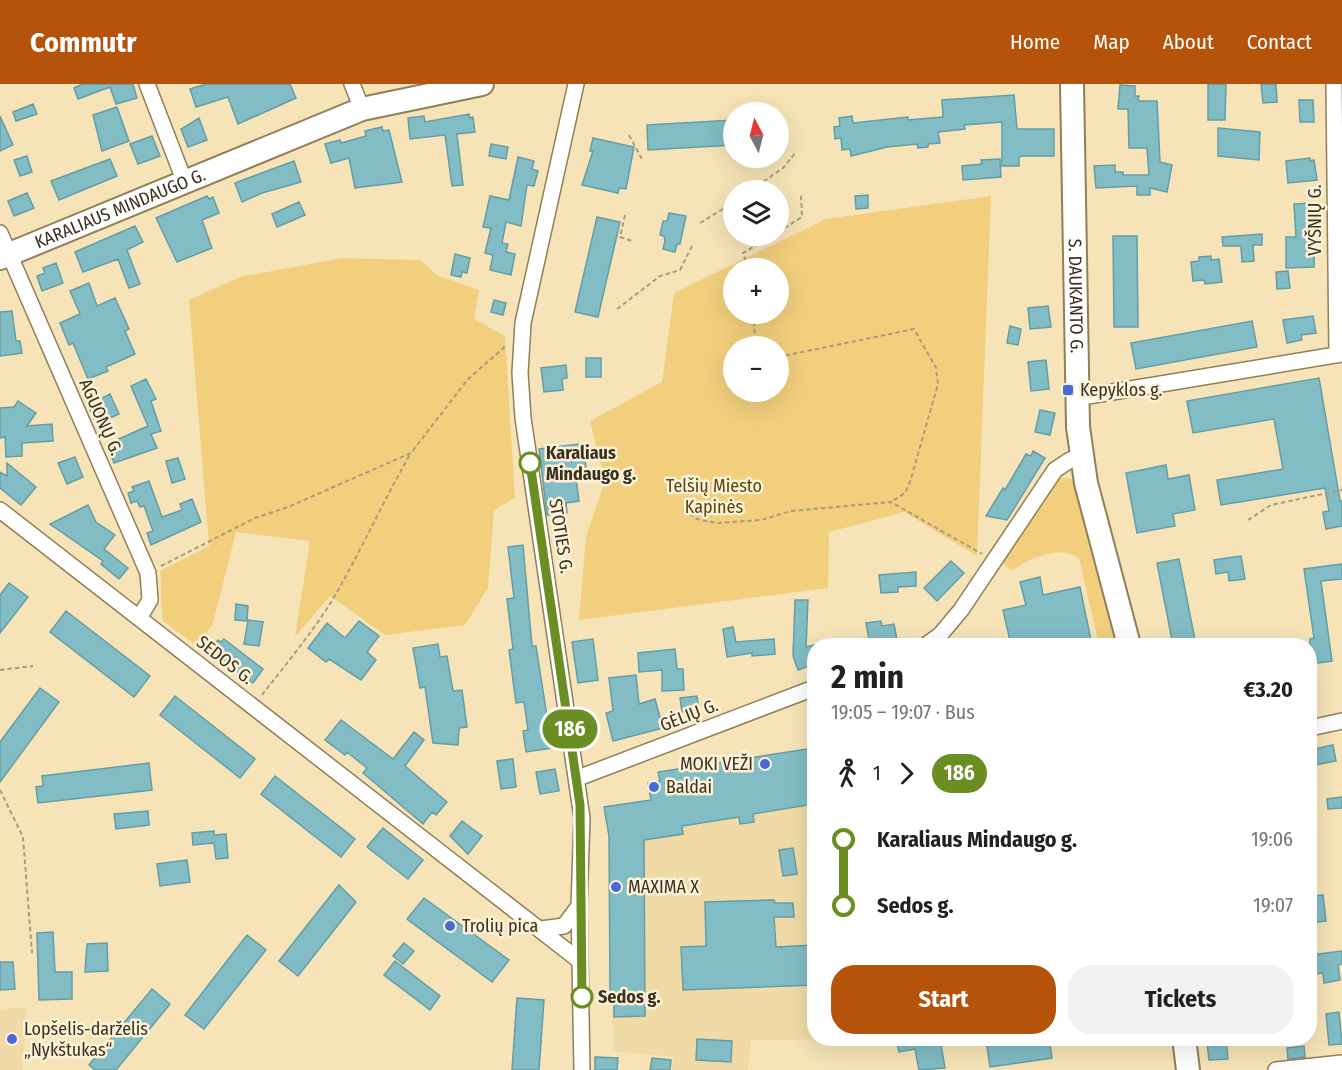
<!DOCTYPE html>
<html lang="en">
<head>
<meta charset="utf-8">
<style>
	body { margin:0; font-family:"Fira Sans Condensed",sans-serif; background:#f2f2f2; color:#202124; height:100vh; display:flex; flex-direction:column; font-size:22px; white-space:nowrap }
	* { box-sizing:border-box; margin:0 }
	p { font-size:20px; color:#757577 }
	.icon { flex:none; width:33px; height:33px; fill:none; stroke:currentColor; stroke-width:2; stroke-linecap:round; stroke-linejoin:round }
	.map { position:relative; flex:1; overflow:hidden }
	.drawer { position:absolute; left:807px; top:554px; width:510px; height:408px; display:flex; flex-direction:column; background:#fff; border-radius:24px; box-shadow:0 6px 24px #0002 }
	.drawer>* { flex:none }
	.badge { padding:0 12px; border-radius:20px; font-size:21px; line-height:39px }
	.needle { width:39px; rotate:353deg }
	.buttons { position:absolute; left:723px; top:18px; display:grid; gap:12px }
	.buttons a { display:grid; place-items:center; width:66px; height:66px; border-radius:50%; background:#fff; box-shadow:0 6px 24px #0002; font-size:30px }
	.map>.badge { position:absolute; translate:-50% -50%; box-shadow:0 0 0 3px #fff }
	.legs { display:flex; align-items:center; gap:9px; height:66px; padding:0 24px; font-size:20px }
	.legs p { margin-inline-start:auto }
	.overview { display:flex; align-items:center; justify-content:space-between; height:102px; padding:0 24px }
	h1 { font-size:33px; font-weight:700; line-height:45px }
	.button { display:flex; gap:12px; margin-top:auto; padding:12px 24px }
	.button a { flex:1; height:69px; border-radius:24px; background:#b45309; color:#fff; font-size:24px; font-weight:700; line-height:69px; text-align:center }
	.button a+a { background:#f2f2f2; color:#202124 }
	ul { padding:0 24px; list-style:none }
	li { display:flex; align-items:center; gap:21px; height:66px; font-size:22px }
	li i { display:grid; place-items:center; width:9px; height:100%; margin:0 8px; background:currentColor }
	li i::after { content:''; width:15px; height:15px; margin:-8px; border:4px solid; border-radius:50%; background:#fff }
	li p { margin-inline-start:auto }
	li:first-child i { background:linear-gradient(#0000 50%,currentColor 0) }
	li:last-child i { background:linear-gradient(currentColor 50%,#0000 0) }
	header { display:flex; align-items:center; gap:36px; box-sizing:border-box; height:84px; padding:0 30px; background:#b45309; color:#fff }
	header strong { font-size:28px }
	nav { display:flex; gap:33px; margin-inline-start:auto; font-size:21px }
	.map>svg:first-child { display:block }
	.built { fill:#f0dba7 }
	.green { fill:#f1cf7d; fill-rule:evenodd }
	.building { fill:#82bcc5; stroke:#649da5; stroke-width:1.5 }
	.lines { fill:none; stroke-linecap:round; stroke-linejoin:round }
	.street-casing { stroke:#907f57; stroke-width:18 }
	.secondary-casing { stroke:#907f57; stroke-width:26 }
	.path { stroke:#aa9c7b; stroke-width:2; stroke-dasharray:4.5 3; stroke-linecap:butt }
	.street { stroke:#fff; stroke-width:15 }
	.secondary { stroke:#fff; stroke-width:22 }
	.line-1-casing { stroke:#fff; stroke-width:14 }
	.line-1 { stroke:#6b8e23; stroke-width:9 }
	.poi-dot { fill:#4869dc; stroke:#fdf2d8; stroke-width:2 }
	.stop-1-dot { fill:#fff; stroke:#6b8e23; stroke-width:3 }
	.labels { text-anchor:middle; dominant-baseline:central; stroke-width:5; stroke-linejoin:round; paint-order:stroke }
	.street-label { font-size:18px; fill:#393221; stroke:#fdf2d8 }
	.poi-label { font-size:18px; fill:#393221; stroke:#fdf2d8; text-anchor:start }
	.stop-label { font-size:18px; font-weight:bold; fill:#393221; stroke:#fdf2d8; text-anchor:start }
	.park-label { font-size:18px; fill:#584613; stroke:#fdf2d8 }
</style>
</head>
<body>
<header>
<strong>Commutr</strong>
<nav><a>Home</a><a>Map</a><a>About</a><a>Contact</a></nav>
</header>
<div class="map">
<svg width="1342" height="986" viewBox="0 0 1342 986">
	<rect width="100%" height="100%" fill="#f6e4b8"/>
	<path class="built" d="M814,663V954L876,955L751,956L748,986H672L673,973L613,967L609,752L604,723L651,716L648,699L660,697L658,688Z
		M26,923L23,986H0V925Z"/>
	<path class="green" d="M991,112L977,472L904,428L829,448L828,504L579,536L586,452L605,397L590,337L662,298L674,209L826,135ZM734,184H778V230H734ZM778,262V308H734V262Z
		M342,174L421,176L436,191L479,206L474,235L505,252L515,414L494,426L488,504L465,541L385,551L330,512L295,553L310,457L236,448L213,539L198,563L163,537C160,520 162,504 160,487L209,462L189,216L240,193Z
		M1057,393L1072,395L1076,401L1119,561H1099L1079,474C1059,461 1029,474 1012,487L999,476Z"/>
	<path class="building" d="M83,0H133L137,14L116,20L110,3L78,15L74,4Z
		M206,0H290L296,14L238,40L228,13L196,23L190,5Z
		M1208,0H1226L1225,36H1208Z
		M1261,0H1276L1277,18L1263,19Z
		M1120,1L1135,2V12H1139L1138,17H1157L1160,78L1172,81L1167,108L1150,104V111H1137V102L1096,104L1094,82L1115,81V88H1123V91H1149L1147,64H1129L1128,25H1118Z
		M1014,11L1017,45H1054V72H1023L1019,73V82H1002V38L964,41L965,45L938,48L940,59L928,60V63L918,64L917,60L887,63L851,72L850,65L842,66L841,54L835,55L834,43L840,42L839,34L852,32L853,39L908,33V36L943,33L942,16Z
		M1299,16H1313L1314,38H1300Z
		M33,20L37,30L16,37L13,28Z
		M117,23L129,57L102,67L93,31Z
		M469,30L470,34L473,33L475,48L457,50L463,101L452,102L445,51L410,55L408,34L424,32L425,38Z
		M0,32L13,61L0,67Z
		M199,34L207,56L188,63L181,45Z
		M734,36V61L648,66L647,41Z
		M382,43L383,47L389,46L402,98L355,104L349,74L331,79L325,60L340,56L341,59L366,52L365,47Z
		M1218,44L1260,48L1259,76L1218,72Z
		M152,52L160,72L138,80L130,60Z
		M593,54L634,63L626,105L619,104L618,109L582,101L593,67H590Z
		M491,60L508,63L506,75L489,72Z
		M27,72L32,88L20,92L14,76Z
		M518,73L534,77L532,85L538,87L534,102L527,101L521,142L506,138L502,159L508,160L506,168L515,170L511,191L490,186L493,171L485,169L491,144L483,143L490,112L509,116Z
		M1310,74V77L1314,76L1317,96L1288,99L1286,77Z
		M110,75L117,92L59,116L51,97Z
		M1000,75L1001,93L963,96L962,82L982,80L981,76Z
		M294,77L301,98L262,109L242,118L235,99Z
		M27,109L34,124L14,132L8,117Z
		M868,111V124L856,125L855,112Z
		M207,112L209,115L213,113L219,129L202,136L212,164L177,178L156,134Z
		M299,118L305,131L277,143L272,130Z
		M1311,119V122H1314L1315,138L1314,183L1286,184V153H1296L1294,120Z
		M669,129L686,132L680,160H677L675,168L663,165L665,157L664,152L660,151L663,137H667Z
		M597,133L620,138L598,233L575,228Z
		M135,142L143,158L127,166L140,200L129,204L118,175L83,188L75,168Z
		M1262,150V161H1253L1254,177L1242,178L1241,162H1223L1222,153Z
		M1113,152H1137L1138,243H1114Z
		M455,170L470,174L467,189L462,188L461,193L451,191Z
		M1211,172V176L1219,175L1222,198L1205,200L1204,196L1193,197L1191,178L1199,177V173Z
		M56,179L63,199L42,207L37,192L45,189L43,184Z
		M1288,187L1290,204L1277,205L1276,188Z
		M89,199L97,222L115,214L129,245L125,247L135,270L106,283L108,287L88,295L73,259L69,261L60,239L80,230L70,207Z
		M494,216L506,219L503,231L491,228Z
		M1048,222L1051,243L1030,245L1028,224Z
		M12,227L16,257H20L22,269L0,272V228Z
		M1313,232L1316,249L1301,251L1302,256L1287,259L1283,236Z
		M1252,237L1257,263L1136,285L1131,259Z
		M1010,242L1021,245L1018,261L1007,259Z
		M586,274H601V293H586Z
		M1046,276L1049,305L1031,307L1028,278Z
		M566,281L567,294L562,295L563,306L544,308L541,284Z
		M1319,294L1340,417H1342V442L1326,445L1323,428L1329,427L1325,404L1221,421L1217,396L1283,385L1274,335L1193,349L1187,317Z
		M146,295L156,315L151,317L161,347L151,350L157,364L114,379L110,369L116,367L112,358L148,342L131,302Z
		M110,310L119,330L103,337L101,332L94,335L90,325L96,322L94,318Z
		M18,317L36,329L27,342L52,340L53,357L22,359V372L6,373L5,353L0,354V324L14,323Z
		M1040,326L1055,329L1050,351L1035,348Z
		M579,360L580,367L584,366L587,393L576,394L579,417L566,419L567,429L547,431L539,365Z
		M1033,367L1045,374L1007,436L986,432L1003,404L1005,406L1026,370L1031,372Z
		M75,373L83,393L67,400L58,379Z
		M178,374L185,395L172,399L166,377Z
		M7,379L36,403L21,421L0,404V388L7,392Z
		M1166,381L1168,395L1189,391L1195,426L1173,430L1175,442L1137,449L1126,389Z
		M149,397L162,433L182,426L180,420L192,415L201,438L151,461L147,449L153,447L144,422L140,423L137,417L131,419L128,409L134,407L132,403Z
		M88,421L96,438L115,451L104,465L128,484L119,495L101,480L103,477L50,440Z
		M523,461L532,562H536L552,664L526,668L523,647L528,646L524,618L516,619L509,566L513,565L507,515L514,514L508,463Z
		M1241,472L1245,495L1229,497L1228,488L1216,490L1214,476Z
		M1179,475L1196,561H1173L1157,479Z
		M951,477L964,489L937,517L924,504Z
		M1342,480V495L1321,497L1332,577L1310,580V555L1314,554L1304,485Z
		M916,488V502L898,503V508L881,509L879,491Z
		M1040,493L1043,511L1080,503L1092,561H1011L1003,526L1026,521L1020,498Z
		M9,499L28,513L0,549V511Z
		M795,516H808L806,563L814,561V580L798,586L793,572Z
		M236,520L248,522L247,537L235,536Z
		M66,527L150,592L134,613L50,548Z
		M248,536L263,538L259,562L244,560Z
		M359,537L379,552L367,568L376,576L361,596L329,575L326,578L308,564L327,539L345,554Z
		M881,537L882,542L894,540L897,556L870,561L866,539Z
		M733,543L736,558L774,555L775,570L752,572V569L727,573L723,545Z
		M224,555L263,585L253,599L209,568L218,556L221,558Z
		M593,555L598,596L578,599L572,558Z
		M438,560L440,573L447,572L453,607L462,606L467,643L459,644L458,661L433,659L425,603L420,604L413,564Z
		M675,565L677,585H683L684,606L662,607V586L639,588L638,569Z
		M636,591L639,620L655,615L663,644L613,657L606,629L613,627L609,594Z
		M40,604L59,618L0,698V658Z
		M175,612L255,675L240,694L160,631Z
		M697,612L699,626L682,628L680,614Z
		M341,636L393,675L414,648L424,656L405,682L447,718L436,731L432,728L423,740L363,689L367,684L347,668L345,671L325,656Z
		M1333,661L1336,677L1310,682V666Z
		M807,665L814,720L753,730L754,738L740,740L739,733L682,742L683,750L644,756L645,932L614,933V908H610L609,752L604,723L651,716L648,699L660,697L658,688Z
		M513,675L516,703L501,705L497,677Z
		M149,679L152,706L38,719L36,703L43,702L42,692Z
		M555,685L559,707L540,710L536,688Z
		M275,692L355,755L341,773L261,710Z
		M1342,713V724L1328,725L1327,715Z
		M148,727L149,741L116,745L114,730Z
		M462,737L482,752L468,770L450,752Z
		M383,744L423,776L408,795L367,763Z
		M214,747V751L226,750L228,774L216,775L214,759L193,761L192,749Z
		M793,764L797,790L783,792L779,766Z
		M187,776L190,798L160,802L157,780Z
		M339,801L356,818L298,892L279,877Z
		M1323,811L1326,837L1310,839V812Z
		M424,814L509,876L492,898L407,835Z
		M774,816L775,819H793L794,833H774L776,863L814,861V901L683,906L681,863L706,862L705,818Z
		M53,848L55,888H72V915L39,916L37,849Z
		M247,851L266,866L204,945L185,931Z
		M107,859L108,887L85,888L87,860Z
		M404,859L414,867L403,880L393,872Z
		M1342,867V880L1338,881L1340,896L1324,899L1323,889L1315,890L1312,871Z
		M395,877L440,912L430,926L384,891Z
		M0,878H13L15,905L0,906Z
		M152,905L170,920L116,986H95L89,981Z
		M517,914L544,916L539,986H512Z
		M1339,928L1342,960L1329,961L1326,930Z
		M896,954H945V960L941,961L945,984L919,986L915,965L899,968Z
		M999,954H1049L1052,974L990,983L986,956Z
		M697,955L732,957L731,978L696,976Z
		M1226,956L1228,975L1209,976L1207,958Z
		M1304,962L1305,973L1288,975L1287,964Z
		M595,973L618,974L617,986H595Z
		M652,974L671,976L670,986H650Z"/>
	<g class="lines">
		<g class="street-casing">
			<path id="street" d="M147,0L184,96
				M352,0L362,25
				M576,0L523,239L520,289L523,334L582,734L579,822L582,986
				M1334,0L1337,271
				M0,149L148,489L150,516L139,534
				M1076,314L1342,270
				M0,426L580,877
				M926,561L940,551L961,526L1055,386L1070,376L1081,374
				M1310,644L1342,637
				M578,694L814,604
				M541,845L564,842L579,822
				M1276,986L1342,979"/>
		</g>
		<g class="secondary-casing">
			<g id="secondary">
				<path id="s1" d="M1072,0L1078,343L1086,399L1129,561"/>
				<path id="s2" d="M0,174L362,25L482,0"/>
				<path d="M1184,954L1188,986"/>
			</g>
		</g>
		<path class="path" d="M629,51L643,77
			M751,106L783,84L796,68
			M625,131L620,153L632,157
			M700,139L734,118
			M778,148L802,133L801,110
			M748,184L743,169L772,152
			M617,225L660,192L680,186L693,160
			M754,230L755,262
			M778,273L914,245L936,284L938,300L910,398L905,409L891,418
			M683,426L697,435L716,439L761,436L791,427L891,418L982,470
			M1248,436L1271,421L1342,406
			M161,482L255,434L288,423L411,369L468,295L507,261
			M0,586L33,582
			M262,611C286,580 312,549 333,515C361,467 383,417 411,369
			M0,706L23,753L32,869"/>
		<use href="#street" class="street"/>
		<use href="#secondary" class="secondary"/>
	</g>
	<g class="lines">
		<g class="line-1-casing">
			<path id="line-1" d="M530,379L580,721L582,913"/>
		</g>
		<use href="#line-1" class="line-1"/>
	</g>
	<g class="poi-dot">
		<rect x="1062" y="300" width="12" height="12" rx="3"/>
		<circle cx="765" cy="680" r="6"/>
		<circle cx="654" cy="703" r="6"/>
		<circle cx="616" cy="803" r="6"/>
		<circle cx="450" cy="842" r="6"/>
		<circle cx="12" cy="955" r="6"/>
	</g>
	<g class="stop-1-dot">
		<circle cx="530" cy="379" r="10"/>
		<circle cx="582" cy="913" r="10"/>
	</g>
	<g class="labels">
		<g class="street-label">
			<text stroke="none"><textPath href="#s2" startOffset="130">KARALIAUS MINDAUGO G.</textPath></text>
			<text transform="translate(1315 136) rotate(-90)">VYŠNIŲ G.</text>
			<text stroke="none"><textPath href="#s1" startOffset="212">S. DAUKANTO G.</textPath></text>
			<text transform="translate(101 333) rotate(66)">AGUONŲ G.</text>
			<text transform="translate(561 452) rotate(81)">STOTIES G.</text>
			<text transform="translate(225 576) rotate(38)">SEDOS G.</text>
			<text transform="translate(689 631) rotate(-21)">GĖLIŲ G.</text>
		</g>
		<g class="poi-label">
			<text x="1080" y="306">Kepyklos g.</text>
			<text x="753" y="680" text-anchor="end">MOKI VEŽI</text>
			<text x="666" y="703">Baldai</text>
			<text x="628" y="803">MAXIMA X</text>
			<text x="462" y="842">Trolių pica</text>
			<text x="24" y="945">Lopšelis-darželis<tspan x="24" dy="21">„Nykštukas“</tspan></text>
		</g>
		<g class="stop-label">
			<text x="546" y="369">Karaliaus<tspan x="546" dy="21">Mindaugo g.</tspan></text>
			<text x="598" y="913">Sedos g.</text>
		</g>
		<g class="park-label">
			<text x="714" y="402">Telšių Miesto<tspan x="714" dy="21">Kapinės</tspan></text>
		</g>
	</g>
</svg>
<div class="buttons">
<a><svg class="needle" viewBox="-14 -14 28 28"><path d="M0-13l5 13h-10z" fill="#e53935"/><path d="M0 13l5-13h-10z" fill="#757577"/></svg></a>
<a><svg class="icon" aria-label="layers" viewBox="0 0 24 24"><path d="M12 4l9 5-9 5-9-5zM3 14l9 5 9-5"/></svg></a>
<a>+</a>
<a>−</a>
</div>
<b class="badge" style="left:570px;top:645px;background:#6b8e23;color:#fff">186</b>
<section class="drawer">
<div class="overview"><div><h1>2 min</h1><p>19:05 – 19:07 · Bus</p></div><b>€3.20</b></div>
<div class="legs"><svg class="icon" aria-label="walk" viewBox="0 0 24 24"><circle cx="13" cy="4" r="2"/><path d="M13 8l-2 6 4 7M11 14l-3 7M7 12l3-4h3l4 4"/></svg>1<svg class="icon" aria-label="forward" viewBox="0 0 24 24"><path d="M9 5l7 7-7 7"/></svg><b class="badge" style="background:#6b8e23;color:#fff">186</b></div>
<ul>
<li><i style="color:#6b8e23"></i><b>Karaliaus Mindaugo g.</b><p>19:06</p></li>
<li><i style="color:#6b8e23"></i><b>Sedos g.</b><p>19:07</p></li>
</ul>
<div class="button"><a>Start</a><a>Tickets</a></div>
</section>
</div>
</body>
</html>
